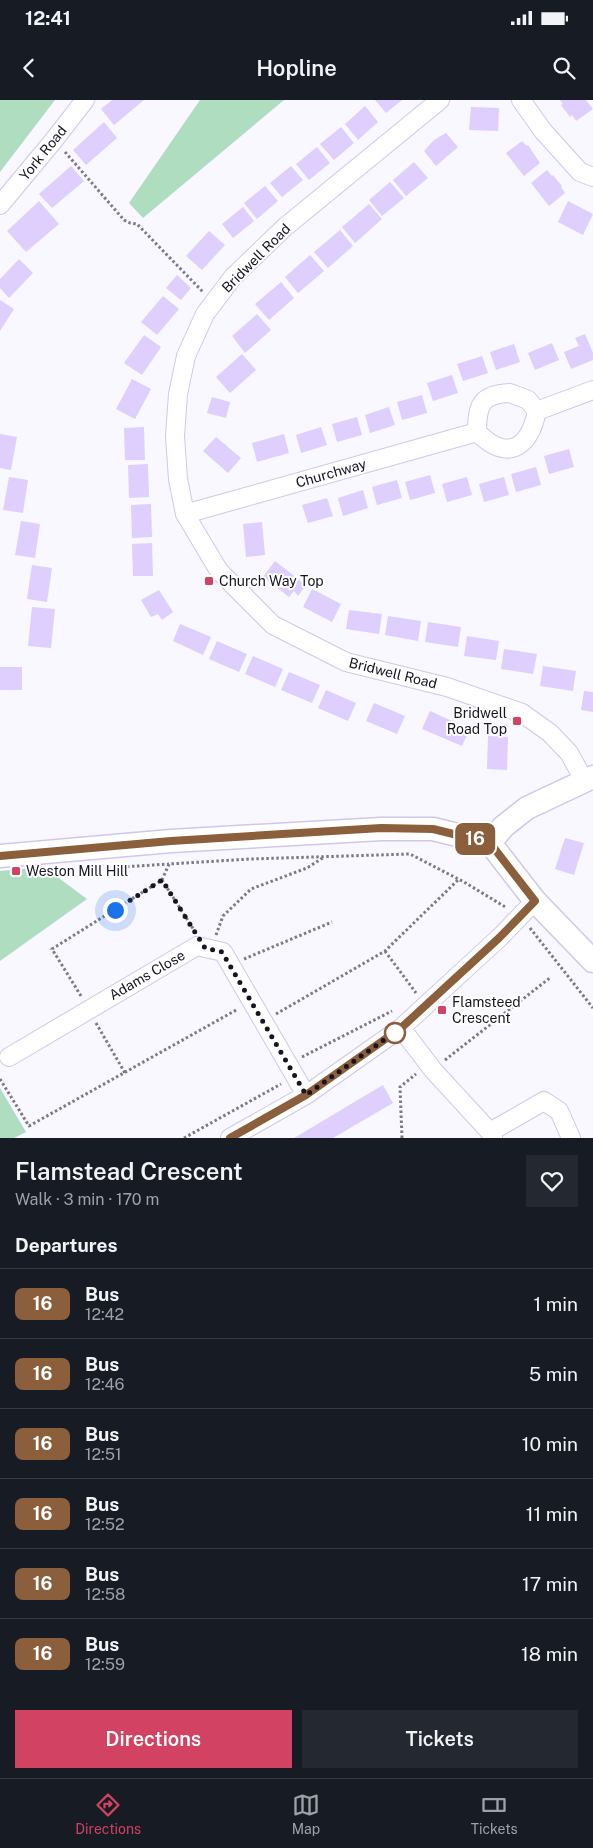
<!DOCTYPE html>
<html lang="en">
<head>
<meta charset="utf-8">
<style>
	body { margin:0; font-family:"Public Sans",sans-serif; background:#242831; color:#f1f3f6; height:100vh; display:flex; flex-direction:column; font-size:19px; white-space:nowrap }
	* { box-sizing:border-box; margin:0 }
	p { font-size:16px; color:#9ea1a6 }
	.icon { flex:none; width:28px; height:28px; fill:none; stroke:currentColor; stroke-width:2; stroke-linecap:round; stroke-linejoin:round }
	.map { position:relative; height:1038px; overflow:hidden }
	.side { display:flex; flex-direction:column; background:#171b24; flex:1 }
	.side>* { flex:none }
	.badge { padding:0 10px; border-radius:8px; font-size:18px; line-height:32px }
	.you { position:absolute; width:25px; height:25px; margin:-12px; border:4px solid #fff; border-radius:50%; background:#1a73e8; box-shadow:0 0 0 8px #1a73e833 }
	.map>.badge { position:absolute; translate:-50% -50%; box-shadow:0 0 0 2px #fff }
	h2 { padding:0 15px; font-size:19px; line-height:45px }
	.round { display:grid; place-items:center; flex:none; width:52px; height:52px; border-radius:0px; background:#242831 }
	.head { display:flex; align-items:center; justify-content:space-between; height:85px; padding:0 15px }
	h1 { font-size:24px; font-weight:600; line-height:38px }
	.action { display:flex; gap:10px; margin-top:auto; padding:10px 15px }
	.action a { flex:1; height:58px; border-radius:0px; background:#d24262; color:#fff; font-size:20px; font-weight:600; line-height:58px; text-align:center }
	.action a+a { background:#242831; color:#f1f3f6 }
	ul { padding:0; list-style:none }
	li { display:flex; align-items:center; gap:15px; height:70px; padding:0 15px; border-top:1px solid #363941 }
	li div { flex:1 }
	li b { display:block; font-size:19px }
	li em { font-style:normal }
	li .badge { min-width:55px; font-weight:700; text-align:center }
	.status { display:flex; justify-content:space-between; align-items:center; height:35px; padding:0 25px; background:#171b24; direction:ltr }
	.status svg { height:14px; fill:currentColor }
	header { display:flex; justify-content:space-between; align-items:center; height:65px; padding:0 15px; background:#171b24; font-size:22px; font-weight:600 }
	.dock { display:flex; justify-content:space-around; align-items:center; height:70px; border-top:1px solid #363941; background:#171b24; font-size:14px; color:#9ea1a6 }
	.dock a { display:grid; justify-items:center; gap:2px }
	.dock .active { color:#d24262 }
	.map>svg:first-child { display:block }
	.green { fill:#afddbf }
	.building { fill:#decffe }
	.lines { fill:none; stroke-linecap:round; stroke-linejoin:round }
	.minor-casing { stroke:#cfc8ea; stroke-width:20 }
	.tertiary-casing { stroke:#cfc8ea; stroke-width:25 }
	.path { stroke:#7e7b85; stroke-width:3; stroke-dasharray:2.5 2.5; stroke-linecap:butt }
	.minor { stroke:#fff; stroke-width:18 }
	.tertiary { stroke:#fff; stroke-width:22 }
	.line-casing { stroke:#fff; stroke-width:11 }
	.line { stroke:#8b5e3c; stroke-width:8 }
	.walk { stroke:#181521; stroke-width:5; stroke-dasharray:0 9 }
	.poi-dot { fill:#d24262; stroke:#fff; stroke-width:2 }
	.stop-dot { fill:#fff; stroke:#8b5e3c; stroke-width:2.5 }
	.labels { text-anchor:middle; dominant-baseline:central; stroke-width:4; stroke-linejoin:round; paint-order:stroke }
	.street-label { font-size:14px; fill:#181521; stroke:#fff }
	.poi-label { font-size:14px; fill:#181521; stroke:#fff; text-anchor:start }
</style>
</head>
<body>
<div class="status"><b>12:41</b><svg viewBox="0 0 49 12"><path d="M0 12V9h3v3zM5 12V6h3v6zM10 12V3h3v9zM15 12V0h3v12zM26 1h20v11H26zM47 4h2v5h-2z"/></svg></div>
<header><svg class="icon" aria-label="back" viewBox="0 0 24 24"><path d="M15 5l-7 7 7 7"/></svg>Hopline<svg class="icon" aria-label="search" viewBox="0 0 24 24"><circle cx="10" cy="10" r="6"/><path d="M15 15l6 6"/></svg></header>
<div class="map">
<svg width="593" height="1038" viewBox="0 0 593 1038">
	<rect width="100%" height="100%" fill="#f9f7ff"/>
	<path class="green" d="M0,0H55L0,72Z
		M200,0H284L143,118L129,103Z
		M44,767L87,799L0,861V771Z
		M0,988L26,1032L14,1038H0Z"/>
	<path class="building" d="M112,0H144L114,25L101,9Z
		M375,0H402L386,13Z
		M560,0H586L593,9L576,21L572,15L570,17L561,5L563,4Z
		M365,6L378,22L358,40L345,24Z
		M471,7L499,8L498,31L469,30Z
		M104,22L117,38L86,65L73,50Z
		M341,27L354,43L334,60L320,44Z
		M446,33L458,47L436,66L424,51L434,40Z
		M522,41L527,46L528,45L540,63L524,76L506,53Z
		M317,47L330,63L309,80L296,64Z
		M414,62L428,78L406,96L393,80Z
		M71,66L84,81L52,108L39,94Z
		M291,66L303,80L282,97L270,83Z
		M547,70L552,76L553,75L562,86L561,87L565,93L549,106L531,83Z
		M390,82L404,98L382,116L369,100Z
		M265,86L278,101L257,119L244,103Z
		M39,101L59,124L26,152L7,131Z
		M568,101L593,114L583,135L558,122Z
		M369,104L382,119L355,143L342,127Z
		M243,107L254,121L233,138L222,124Z
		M340,130L353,146L328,168L314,152Z
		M209,131L225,145L202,170L186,156Z
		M310,155L324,171L298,193L285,177Z
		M19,159L33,173L9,198L0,188V179Z
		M177,175L191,188L181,200L166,188Z
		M281,182L294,198L269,220L255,204Z
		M163,196L179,209L157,235L141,222Z
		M0,200L14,209L0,231Z
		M257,214L271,230L245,253L232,236Z
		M585,234L593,253V260L571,269L564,252L579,246L575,238Z
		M144,235L161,247L142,275L124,263Z
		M552,243L559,260L535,270L528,253Z
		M514,244L520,262L496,270L490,252Z
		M242,254L256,270L230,293L216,277Z
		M482,256L488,273L463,281L457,264Z
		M452,275L458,293L433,301L427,283Z
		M132,279L151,289L135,319L116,309Z
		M422,295L427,313L402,320L397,302Z
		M212,297L230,302L226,318L207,313Z
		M389,307L395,325L370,333L365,315Z
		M357,317L362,335L337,342L332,324Z
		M144,327L145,360H125L124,328Z
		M321,327L327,345L301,353L296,335Z
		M0,334L17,337L11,370L0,368Z
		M284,334L289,353L257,362L252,343Z
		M216,337L241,358L228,373L203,351Z
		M569,349L574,367L549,374L544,356Z
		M148,364L149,397L129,398L128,365Z
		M536,367L541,385L516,392L511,374Z
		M430,375L435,393L410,400L405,382Z
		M9,377L28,380L23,413L3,410Z
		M467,377L472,395L447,402L442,384Z
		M504,377L509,395L484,402L479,384Z
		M397,380L402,398L377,405L372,387Z
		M363,390L368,408L343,416L338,398Z
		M327,398L333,416L308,423L302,405Z
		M151,404L152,437L132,438L131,405Z
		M21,421L40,424L35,458L15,455Z
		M262,422L265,455L246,457L243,424Z
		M152,443L153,476H133L132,444Z
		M275,461L306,485L298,496L294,491L289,497L263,477Z
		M32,465L52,468L47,502L27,499Z
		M312,489L341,504L332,522L303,507Z
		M159,490L173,512L162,520L158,514L151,517L141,500Z
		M32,507L55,509L51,548L28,546Z
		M349,510L382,514L379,534L346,529Z
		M388,516L421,521L418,541L385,535Z
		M428,522L461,527L458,547L425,542Z
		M180,524L211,537L203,555L173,541Z
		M467,536L499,541L496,560L464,556Z
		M217,541L247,554L239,572L209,559Z
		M504,549L537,554L533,574L501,569Z
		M253,556L283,569L275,587L245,574Z
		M543,566L576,571L573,591L540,586Z
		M0,567H22V590H0Z
		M289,572L320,585L312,603L281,590Z
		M326,590L356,603L348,621L318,608Z
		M584,591L593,592V612L581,610Z
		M374,603L405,616L397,634L366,621Z
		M430,611L470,629L462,646L422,629Z
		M488,636L508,637L507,670L487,669Z
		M565,738L584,743L574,775L555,769Z
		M383,985L393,1003L333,1038H294Z"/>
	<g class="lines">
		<g class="minor-casing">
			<path id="minor" d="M440,0L285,127L233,177L205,214L186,256L178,294L175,336L178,379L185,414L219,471L273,525L346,562L447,587L522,613L550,633L569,653L584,680
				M521,0L543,31L580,72L593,77
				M0,105L54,40L85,0
				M510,293L528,300L537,311C529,349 507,362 477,332C477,305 481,294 510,293Z
				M537,311L593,290
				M185,414L477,332
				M401,928L433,970L490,1032L493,1038
				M9,957L197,846L223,852L306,995
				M490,1032L544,1001L559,1011L571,1038
				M230,1038L306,995L401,928L499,838L535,801"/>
		</g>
		<g class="tertiary-casing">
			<path id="tertiary" d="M490,743L535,801L593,861
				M490,743L503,727L527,708L593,677
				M0,756L171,741L381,729H433L490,743"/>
		</g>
		<path class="path" d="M65,52L124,120L130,123L137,124L203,192
			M122,767L169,764
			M162,780L194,830
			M530,828L593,908
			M216,835L223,816L251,789L307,768L324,757
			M385,851L416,893
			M244,859L332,822
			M81,896L52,849L162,780L169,764L250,759L410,754L464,782L507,808
			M276,914L385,851L459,779
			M96,923L125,973
			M302,957L392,911
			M445,960L551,877
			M0,979L29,1026L238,909
			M184,1038L281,984
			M402,1038L400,987L416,974"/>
		<use href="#minor" class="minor"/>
		<use href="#tertiary" class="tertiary"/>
	</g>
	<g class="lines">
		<g class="line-casing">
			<path id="line" d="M0,756L171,741L381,728L433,729L490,743L535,801L499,838L401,928L306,995L230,1038"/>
		</g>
		<use href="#line" class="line"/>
		<path class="walk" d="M115,810L162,780L205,848L222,852L306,995L401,928L395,933"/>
	</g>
	<g class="poi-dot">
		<rect x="204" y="476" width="10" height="10" rx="2.5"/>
		<rect x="512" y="616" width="10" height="10" rx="2.5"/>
		<rect x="11" y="766" width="10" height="10" rx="2.5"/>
		<rect x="437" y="905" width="10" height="10" rx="2.5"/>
	</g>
	<circle class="stop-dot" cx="395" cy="933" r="10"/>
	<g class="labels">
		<g class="street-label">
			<text transform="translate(43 53) rotate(-51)">York Road</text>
			<text transform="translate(256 158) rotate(-45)">Bridwell Road</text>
			<text transform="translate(331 373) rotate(-16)">Churchway</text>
			<text transform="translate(393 573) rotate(14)">Bridwell Road</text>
			<text transform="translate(147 875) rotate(-30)">Adams Close</text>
		</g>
		<g class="poi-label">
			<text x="219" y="481">Church Way Top</text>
			<text x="507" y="613" text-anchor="end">Bridwell<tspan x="507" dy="16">Road Top</tspan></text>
			<text x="26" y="771">Weston Mill Hill</text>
			<text x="452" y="902">Flamsteed<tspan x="452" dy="16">Crescent</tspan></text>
		</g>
	</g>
</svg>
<div class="you" style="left:115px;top:810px"></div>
<b class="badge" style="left:475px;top:739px;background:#8b5e3c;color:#fff">16</b>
</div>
<section class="side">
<div class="head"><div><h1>Flamstead Crescent</h1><p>Walk · 3 min · 170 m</p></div><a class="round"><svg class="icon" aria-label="heart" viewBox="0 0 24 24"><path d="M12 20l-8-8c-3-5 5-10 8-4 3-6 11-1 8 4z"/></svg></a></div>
<h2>Departures</h2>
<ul>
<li><span class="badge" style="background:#8b5e3c;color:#fff">16</span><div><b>Bus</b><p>12:42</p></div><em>1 min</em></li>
<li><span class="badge" style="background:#8b5e3c;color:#fff">16</span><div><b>Bus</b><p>12:46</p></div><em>5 min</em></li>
<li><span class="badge" style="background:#8b5e3c;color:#fff">16</span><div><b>Bus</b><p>12:51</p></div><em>10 min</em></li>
<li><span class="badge" style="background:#8b5e3c;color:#fff">16</span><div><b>Bus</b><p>12:52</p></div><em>11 min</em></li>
<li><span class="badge" style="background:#8b5e3c;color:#fff">16</span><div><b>Bus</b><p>12:58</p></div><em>17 min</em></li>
<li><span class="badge" style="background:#8b5e3c;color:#fff">16</span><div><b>Bus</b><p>12:59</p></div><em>18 min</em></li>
</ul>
<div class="action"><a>Directions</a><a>Tickets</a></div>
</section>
<nav class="dock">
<a class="active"><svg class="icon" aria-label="directions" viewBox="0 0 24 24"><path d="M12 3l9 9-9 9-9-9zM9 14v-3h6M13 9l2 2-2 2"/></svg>Directions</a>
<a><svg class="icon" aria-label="map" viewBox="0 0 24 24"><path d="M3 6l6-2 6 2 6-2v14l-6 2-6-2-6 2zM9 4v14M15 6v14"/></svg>Map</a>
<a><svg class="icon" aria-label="tickets" viewBox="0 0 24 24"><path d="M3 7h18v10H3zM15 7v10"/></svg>Tickets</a>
</nav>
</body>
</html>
